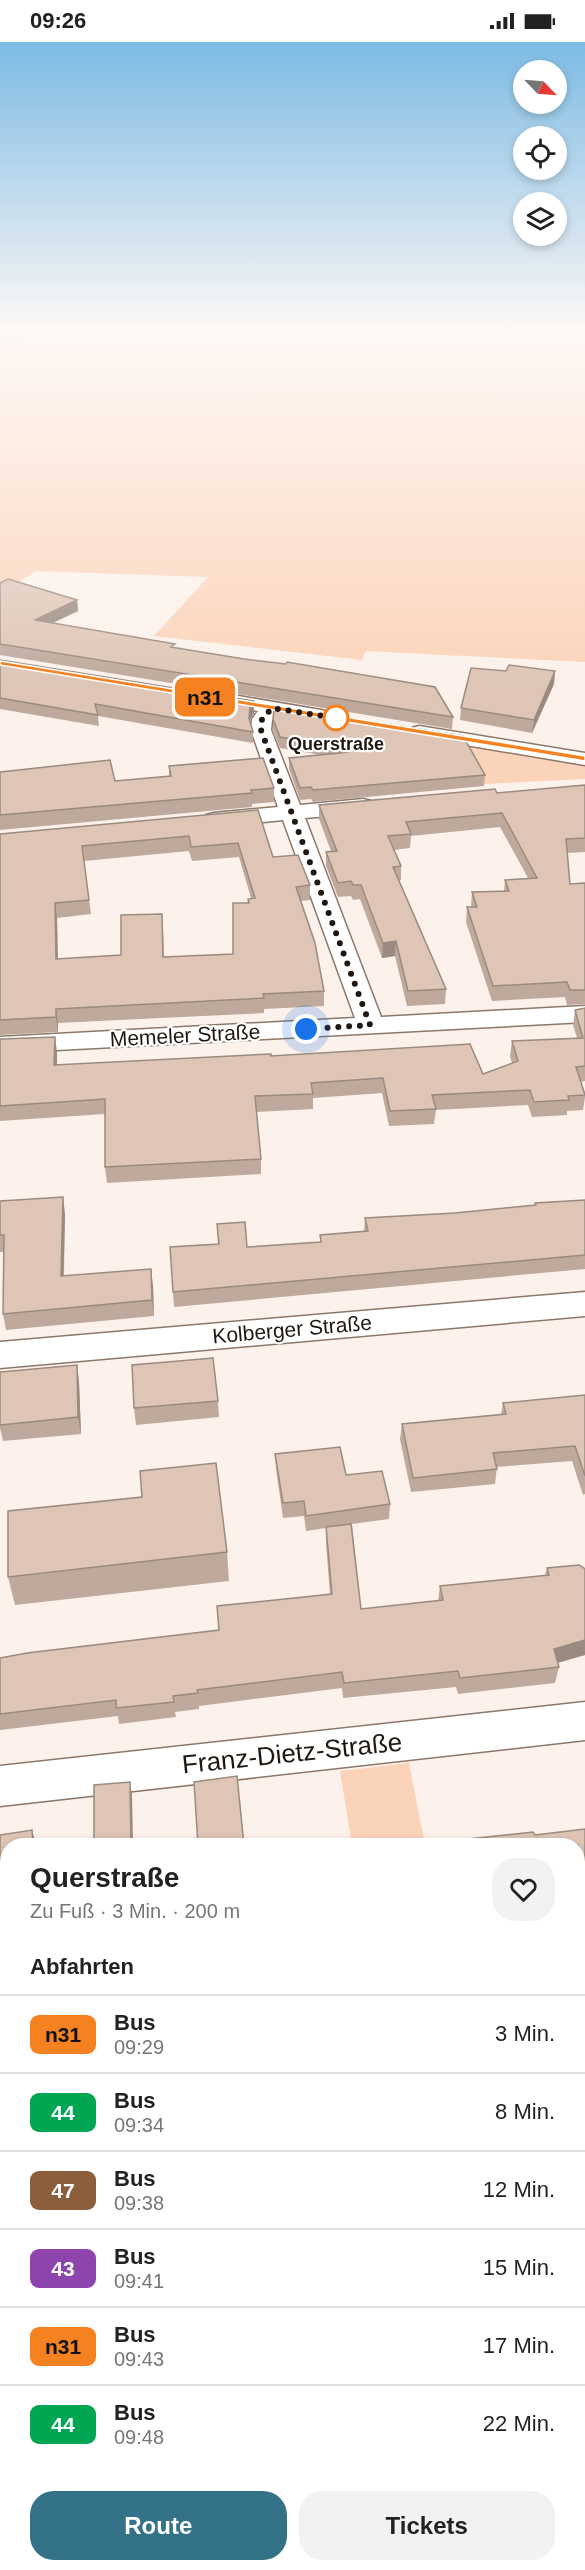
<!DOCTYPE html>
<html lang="de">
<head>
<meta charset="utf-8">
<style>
	body { margin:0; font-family:Arial,sans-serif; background:#f2f2f2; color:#222; height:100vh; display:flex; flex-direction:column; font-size:22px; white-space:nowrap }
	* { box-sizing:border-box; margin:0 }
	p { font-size:20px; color:#767676 }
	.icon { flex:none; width:33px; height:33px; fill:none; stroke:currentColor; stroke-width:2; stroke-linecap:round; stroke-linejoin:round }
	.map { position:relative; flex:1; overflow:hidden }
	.drawer { position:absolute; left:0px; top:1796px; width:585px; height:734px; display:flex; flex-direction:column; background:#fff; border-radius:24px 24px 0 0; box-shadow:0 3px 9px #0003 }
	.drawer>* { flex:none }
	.badge { padding:0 12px; border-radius:9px; font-size:21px; line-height:39px }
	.needle { width:39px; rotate:115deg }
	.fabs { position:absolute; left:513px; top:18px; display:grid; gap:12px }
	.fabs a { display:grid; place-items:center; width:54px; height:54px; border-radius:50%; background:#fff; box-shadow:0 3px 9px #0003; font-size:30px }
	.you { position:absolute; width:30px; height:30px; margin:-15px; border:4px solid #fff; border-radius:50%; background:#1a73e8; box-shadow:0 0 0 9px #1a73e833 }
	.map>.badge { position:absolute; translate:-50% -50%; box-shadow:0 0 0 3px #fff }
	h2 { padding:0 30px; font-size:22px; line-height:54px }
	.round { display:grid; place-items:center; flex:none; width:63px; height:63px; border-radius:24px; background:#f2f2f2 }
	.summary { display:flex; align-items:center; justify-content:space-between; height:102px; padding:0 30px }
	h1 { font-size:28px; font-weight:600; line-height:45px }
	.primary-button { display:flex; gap:12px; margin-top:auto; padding:12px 30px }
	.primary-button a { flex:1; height:69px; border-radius:24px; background:#337287; color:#fff; font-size:24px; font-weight:600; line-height:69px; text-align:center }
	.primary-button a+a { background:#f2f2f2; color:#222 }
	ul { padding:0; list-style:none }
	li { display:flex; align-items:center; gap:18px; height:78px; padding:0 30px; border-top:2px solid #e0e0e0 }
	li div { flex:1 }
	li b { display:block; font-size:22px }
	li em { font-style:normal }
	li .badge { min-width:66px; font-weight:700; text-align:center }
	.status { display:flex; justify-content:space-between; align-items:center; height:42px; padding:0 30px; background:#fff; direction:ltr }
	.status svg { height:16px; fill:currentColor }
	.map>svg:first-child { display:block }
	.green { fill:#fbd3b9 }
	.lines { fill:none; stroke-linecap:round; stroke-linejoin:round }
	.stream { stroke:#6291a0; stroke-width:4.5 }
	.minor-casing { stroke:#8d7768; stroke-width:3 }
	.minor { fill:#fff; fill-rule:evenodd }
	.wall { fill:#bfa99c; fill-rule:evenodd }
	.shaded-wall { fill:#9b8a7f }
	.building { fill:#dec5b5; stroke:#9b8a7f; stroke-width:1.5; fill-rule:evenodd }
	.line { fill:#f58220; stroke:#fff; stroke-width:1.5 }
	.walk { stroke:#201711; stroke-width:6; stroke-dasharray:0 10.8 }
	.stop-dot { fill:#fff; stroke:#f58220; stroke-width:3 }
	.labels { text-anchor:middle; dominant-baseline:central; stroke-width:4.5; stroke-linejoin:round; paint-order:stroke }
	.far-stop-label { font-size:18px; font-weight:bold; fill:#201711; stroke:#fff }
	.street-label { font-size:21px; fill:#201711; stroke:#fff }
	.near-street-label { font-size:26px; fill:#201711; stroke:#fff }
</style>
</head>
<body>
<div class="status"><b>09:26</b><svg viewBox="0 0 49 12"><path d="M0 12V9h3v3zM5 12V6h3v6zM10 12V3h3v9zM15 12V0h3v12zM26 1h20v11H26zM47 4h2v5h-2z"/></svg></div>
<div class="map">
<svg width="585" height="2528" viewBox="0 0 585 2528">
	<rect width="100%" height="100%" fill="#fcf2eb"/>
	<path class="green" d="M0,293H585V620L366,609L362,618L154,594L208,535L35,529L15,543H0Z
		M462,703L585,724V737L483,742Z
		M409,1721L425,1803H352L340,1729Z
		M12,2522H166L167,2528H0V2524Z"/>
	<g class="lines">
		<path class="stream" d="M0,298L38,293"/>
		<g class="minor-casing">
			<path id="minor" d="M209,649L321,668L328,670L331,674L328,678L321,680L277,673L272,678L271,688L300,763L363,757L371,759L374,764L371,769L363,771L305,776L381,975L585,964V980L0,1011V995L355,976L283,778L214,785L206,783L203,778L206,773L214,771L278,765L251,688L252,677L258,669L202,659L199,655L202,651Z
				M419,684L585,711V723L412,694L408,690L412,686Z
				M585,1250V1274L0,1326V1300Z
				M585,1660V1698L0,1764V1724Z"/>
		</g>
		<use href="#minor" class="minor"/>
	</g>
	<path class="wall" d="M0,541L77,558L78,569L52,581L175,606L453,675L452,687L0,613Z
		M0,618L254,671L250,677V679L253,690V701L98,674L99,684L0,667Z
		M555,629L554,642L532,691L460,678L461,666Z
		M273,677L485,733L484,744L313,760L311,757L300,758L289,727V716L321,713L280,706L273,688Z
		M169,724L274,746V760L252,762V765L0,788V730L115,739L169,734Z
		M585,743V810L567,811L570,842L585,841V962L567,963L565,955L492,959L466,880L467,865H471L472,850L504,849L505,838L528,836L500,785L411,794L410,806L394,808L401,824V838H399L446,947L445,962L407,964L395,914L382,916L360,857L353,858L351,854L338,855L326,824V810L331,809L319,777V763L497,751Z
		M258,768L273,815L310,843V858L301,859L324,949V964L264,967V971L58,981V990L0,993V792ZM189,809L192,819L239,815L251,856L248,857V861L233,912L164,915L163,886L121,913L58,917L57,876L91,872L84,819Z
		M585,966V1039L581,1040L585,1051V1055L583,1068L567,1069V1073L532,1075L528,1063L436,1068L434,1082L389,1084L382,1051L313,1056V1067L256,1070L261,1117V1132L107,1141L105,1125V1072L0,1079V997L57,1010V1023L271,1014L483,1032L512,1021L510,1014L512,999L577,996L573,983L575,968Z
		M585,1158V1227L174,1265L173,1250L218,1202L217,1182L247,1205L320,1200V1193L364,1189L365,1176L455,1171L535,1163V1161Z
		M0,1159L65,1172L64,1234L153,1244L154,1274L6,1288L3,1272V1210H0Z
		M77,1323L79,1340L81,1392L3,1399L0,1386V1330Z
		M585,1353V1452L583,1453L572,1419L497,1425L495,1442L411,1450L400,1397L402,1382L501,1373L503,1361Z
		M218,1359L219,1375L136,1383L134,1366Z
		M275,1412L346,1433L390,1462L389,1477L352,1482L361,1567L438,1559L440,1544L545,1533L547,1526L585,1527V1613L557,1621L559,1625L555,1641L458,1652L456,1645L343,1656L342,1646L199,1664V1667L175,1670L176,1675L119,1682L118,1674L0,1688V1616L219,1588L217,1564L330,1553L326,1501V1486L306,1489L304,1474L283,1476L276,1427Z
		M227,1510L229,1539L15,1563L8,1535Z
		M585,1787V1923L578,1924V1803H458L459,1798L535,1793Z
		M0,1793L34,1795L8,1803V1845L0,1846Z
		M585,2058V2526L569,2528H206Z
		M8,2180V2227L0,2228V2182Z
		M8,2277V2492L0,2494V2279Z"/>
	<path class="shaded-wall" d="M77,558L78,569L36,589L35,578Z
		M555,629L554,642L532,691L534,678Z
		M254,659V671L250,677L249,688L250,665Z
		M55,861L57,876L58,932L56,917Z
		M396,899L395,914L382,916L383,901Z
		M56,967L58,981V990L56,975Z
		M55,995L57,1010V1038L54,1023Z
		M63,1155L65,1172L63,1251L61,1234Z
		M151,1227L153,1244L154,1274L152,1258Z
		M77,1323L79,1340L81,1392L78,1375Z
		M585,1598V1613L550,1623L554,1607Z
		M130,1740L132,1753L133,1803H131Z
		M32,1788L34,1795L35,1803H33Z"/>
	<path class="building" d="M8,537L77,558L35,578L175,602L171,605L244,617L286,622L287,620L435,645L453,675L0,602V541Z
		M0,618L254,659L250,665L249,676L253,690L95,662L98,673L0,656Z
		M509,623L555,629L534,678L461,666L471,626L506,629Z
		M278,665L463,694L485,733L313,748L311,745L300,746L289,716L349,710L350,707L280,695L273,677L274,668Z
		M263,716L274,746L251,748L252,751L0,773V730L110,718L115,739L171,734L169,724Z
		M585,743V796L566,797L570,842L585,841V948H570L567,940L493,944L467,865H477L472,850L509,849L505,838L537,836L502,771L406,780L411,792L388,794L401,824L393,825L446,947L408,949L396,899L383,901L361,843H353L351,839L338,841L326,810L337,809L319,763L495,747L497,751Z
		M258,768L273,815L298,813L310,843L296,845L315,901L324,949L263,952L264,956L56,967V975L0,978V792ZM189,794L191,805L238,801L255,856L248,857L249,861H233V912L163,915L162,872L121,873V913L56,917L55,861L89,858L82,804Z
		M585,966V1024L576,1025L585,1053L568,1054L569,1058L534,1060L530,1048L432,1053L436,1067L390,1069L383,1036L311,1041L313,1052L255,1054L261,1117L105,1125V1057L0,1064V997L55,995L54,1023L271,1012V1014L470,1002L483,1032L518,1019L512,999L583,996L575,968Z
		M63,1155L61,1234L151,1227L152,1258L3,1272L4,1193H0V1159Z
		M585,1158V1213L173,1250L170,1205L219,1202L217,1182L245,1180L247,1205L321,1200L320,1193L368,1189L365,1176L455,1171L536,1163L535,1161Z
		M213,1316L218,1359L134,1366L132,1323Z
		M77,1323L78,1375L0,1383V1330Z
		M585,1353V1434L575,1404L493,1411L497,1427L413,1436L402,1382L506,1372L503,1361Z
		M340,1405L346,1433L382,1429L390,1462L306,1474L304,1459L283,1461L275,1412Z
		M216,1421L227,1510L8,1535V1469L142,1455L140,1429Z
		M351,1482L361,1567L443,1558L440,1544L549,1533L547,1526L579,1523L585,1527V1598L554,1607L559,1625L460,1636L458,1629L344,1641L342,1630L197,1648L198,1651L173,1654L174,1660L116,1666V1658L0,1672V1616L27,1611L219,1588L217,1564L332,1552L326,1485Z
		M237,1734L244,1803H198L194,1740Z
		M130,1740L131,1803H94V1743Z
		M585,1787V1911L578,1912V1803H460L459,1798L533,1790L535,1793Z
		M32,1788L33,1803H8V1837L0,1839V1793Z
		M585,2058V2522L544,2528H206V2522H578V2059Z
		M8,2180V2221L0,2222V2182Z
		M8,2277V2482L0,2484V2279Z"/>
	<linearGradient id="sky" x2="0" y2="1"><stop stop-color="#7dbbe4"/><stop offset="0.45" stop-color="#fef9f6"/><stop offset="1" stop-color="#fef9f6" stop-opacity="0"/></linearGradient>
	<rect width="585" height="647" fill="url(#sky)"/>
	<path class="line" d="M0,619L585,714V719L0,623Z"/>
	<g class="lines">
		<path class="walk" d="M306,987L370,983L261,688L262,677L272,666L342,677L336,676"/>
	</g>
	<circle class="stop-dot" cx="336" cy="676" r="12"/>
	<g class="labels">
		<g class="far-stop-label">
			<text x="336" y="702">Querstraße</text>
		</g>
		<g class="street-label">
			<text transform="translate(185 993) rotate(-3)">Memeler Straße</text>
			<text transform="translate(292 1287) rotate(-5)">Kolberger Straße</text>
		</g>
		<g class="near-street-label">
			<text transform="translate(292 1711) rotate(-6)">Franz-Dietz-Straße</text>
		</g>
	</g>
</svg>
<div class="fabs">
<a><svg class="needle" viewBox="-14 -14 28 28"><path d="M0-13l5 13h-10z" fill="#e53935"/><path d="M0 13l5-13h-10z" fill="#767676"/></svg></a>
<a><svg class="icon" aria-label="locate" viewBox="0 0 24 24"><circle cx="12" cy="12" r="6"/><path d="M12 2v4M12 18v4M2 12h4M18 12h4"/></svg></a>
<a><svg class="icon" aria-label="layers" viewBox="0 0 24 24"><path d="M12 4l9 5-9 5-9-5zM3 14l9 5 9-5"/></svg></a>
</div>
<div class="you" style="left:306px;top:987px"></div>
<b class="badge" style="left:205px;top:655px;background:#f58220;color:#111">n31</b>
<section class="drawer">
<div class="summary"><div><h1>Querstraße</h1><p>Zu Fuß · 3 Min. · 200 m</p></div><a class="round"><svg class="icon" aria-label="heart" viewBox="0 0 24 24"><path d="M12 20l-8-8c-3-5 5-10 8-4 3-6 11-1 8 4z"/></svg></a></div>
<h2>Abfahrten</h2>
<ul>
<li><span class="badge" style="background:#f58220;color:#111">n31</span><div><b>Bus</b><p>09:29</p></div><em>3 Min.</em></li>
<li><span class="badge" style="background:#00a651;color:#fff">44</span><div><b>Bus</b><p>09:34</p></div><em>8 Min.</em></li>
<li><span class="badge" style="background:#8b5e3c;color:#fff">47</span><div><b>Bus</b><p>09:38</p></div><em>12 Min.</em></li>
<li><span class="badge" style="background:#8e44ad;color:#fff">43</span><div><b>Bus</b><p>09:41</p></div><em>15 Min.</em></li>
<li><span class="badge" style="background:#f58220;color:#111">n31</span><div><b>Bus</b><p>09:43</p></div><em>17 Min.</em></li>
<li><span class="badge" style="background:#00a651;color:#fff">44</span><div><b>Bus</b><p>09:48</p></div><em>22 Min.</em></li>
</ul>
<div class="primary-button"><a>Route</a><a>Tickets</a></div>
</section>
</div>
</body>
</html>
